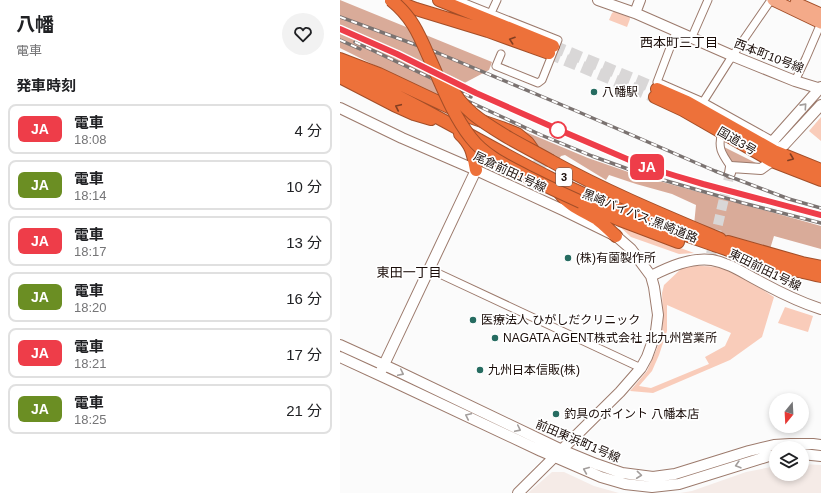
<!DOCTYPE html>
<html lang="ja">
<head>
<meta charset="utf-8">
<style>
	body { margin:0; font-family:Helvetica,"Noto Sans JP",sans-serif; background:#f2f2f2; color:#202124; height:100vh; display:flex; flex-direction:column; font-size:15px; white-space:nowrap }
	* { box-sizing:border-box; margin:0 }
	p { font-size:13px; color:#757577 }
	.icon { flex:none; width:22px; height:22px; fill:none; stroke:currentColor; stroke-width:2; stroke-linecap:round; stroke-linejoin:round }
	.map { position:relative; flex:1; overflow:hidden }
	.drawer { display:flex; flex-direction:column; background:#fff; width:340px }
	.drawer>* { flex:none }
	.badge { padding:0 8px; border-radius:6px; font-size:14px; line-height:26px }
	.needle { width:26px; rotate:198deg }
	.buttons { position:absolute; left:429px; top:393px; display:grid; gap:8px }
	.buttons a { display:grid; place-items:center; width:40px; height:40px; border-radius:50%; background:#fff; box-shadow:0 2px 6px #0003; font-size:20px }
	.map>.badge { position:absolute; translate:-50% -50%; box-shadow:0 0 0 2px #fff }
	h2 { padding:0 16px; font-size:15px; line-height:36px }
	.round { display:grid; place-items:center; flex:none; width:42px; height:42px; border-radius:21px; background:#f2f2f2 }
	.summary { display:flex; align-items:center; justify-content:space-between; height:68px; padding:0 16px }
	h1 { font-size:19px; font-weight:700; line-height:30px }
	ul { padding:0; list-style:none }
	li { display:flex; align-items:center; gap:12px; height:50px; margin:0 8px 6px; padding:0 8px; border:2px solid #e0e0e0; border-radius:8px }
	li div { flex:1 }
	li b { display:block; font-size:15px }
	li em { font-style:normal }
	li .badge { min-width:44px; font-weight:700; text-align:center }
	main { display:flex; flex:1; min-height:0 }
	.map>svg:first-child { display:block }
	.built { fill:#f5ebe7 }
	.green { fill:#f9ccba; fill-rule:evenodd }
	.forest { fill:#d9ab99 }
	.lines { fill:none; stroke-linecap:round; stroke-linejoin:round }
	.secondary-tunnel { stroke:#d9d7d7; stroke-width:10; stroke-dasharray:10 5; stroke-linecap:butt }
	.highway-tunnel { stroke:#d9d7d7; stroke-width:12; stroke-dasharray:12 6; stroke-linecap:butt }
	.street-casing { stroke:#9c7a6c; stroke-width:9 }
	.secondary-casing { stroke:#9c7a6c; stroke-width:12 }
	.primary-casing { stroke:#a34e28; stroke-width:13 }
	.highway-casing { stroke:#a34e28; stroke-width:14 }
	.street { stroke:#fff; stroke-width:7 }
	.secondary { stroke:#fff; stroke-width:10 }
	.primary { stroke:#f4aa89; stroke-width:11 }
	.highway { stroke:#ed713a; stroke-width:12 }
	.rail-casing { stroke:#7b7371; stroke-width:3.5 }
	.rail { stroke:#fff; stroke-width:2; stroke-dasharray:6; stroke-linecap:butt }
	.highway-bridge-casing { stroke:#a34e28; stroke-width:14; stroke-linecap:butt }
	.highway-bridge { stroke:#ed713a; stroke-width:12 }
	.oneway { stroke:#833e21 }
	.oneway2 { stroke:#a39e9c }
	.line-casing { stroke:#fff; stroke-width:9 }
	.line { stroke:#ee3d49; stroke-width:6 }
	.poi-dot { fill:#266c61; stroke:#fff; stroke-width:1.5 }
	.stop-dot { fill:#fff; stroke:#ee3d49; stroke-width:2 }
	.labels { text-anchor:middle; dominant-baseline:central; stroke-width:3.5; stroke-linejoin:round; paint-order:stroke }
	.shield { fill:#fff; stroke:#5e5552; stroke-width:1 }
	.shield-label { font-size:11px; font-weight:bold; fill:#190c08 }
	.street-label { font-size:12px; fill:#190c08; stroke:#fff }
	.poi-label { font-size:12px; fill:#190c08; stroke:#fff; text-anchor:start }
	.neighbourhood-label { font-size:13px; fill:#190c08; stroke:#fff }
</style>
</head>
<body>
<main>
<section class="drawer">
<div class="summary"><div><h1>八幡</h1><p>電車</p></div><a class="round"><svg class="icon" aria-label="heart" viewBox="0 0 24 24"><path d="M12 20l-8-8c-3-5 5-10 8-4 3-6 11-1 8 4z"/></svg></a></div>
<h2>発車時刻</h2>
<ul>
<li><span class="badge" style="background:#ee3d49;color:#fff">JA</span><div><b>電車</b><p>18:08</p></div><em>4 分</em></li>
<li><span class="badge" style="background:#6b8e23;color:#fff">JA</span><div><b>電車</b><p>18:14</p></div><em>10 分</em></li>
<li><span class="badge" style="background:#ee3d49;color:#fff">JA</span><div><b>電車</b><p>18:17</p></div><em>13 分</em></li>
<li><span class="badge" style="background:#6b8e23;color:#fff">JA</span><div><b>電車</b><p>18:20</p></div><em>16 分</em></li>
<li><span class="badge" style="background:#ee3d49;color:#fff">JA</span><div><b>電車</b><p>18:21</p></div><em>17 分</em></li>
<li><span class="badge" style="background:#6b8e23;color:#fff">JA</span><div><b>電車</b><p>18:25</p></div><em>21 分</em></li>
</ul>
</section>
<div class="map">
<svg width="481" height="493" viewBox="0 0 481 493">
	<rect width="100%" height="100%" fill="#fbfbfb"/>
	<path class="built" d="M462,464L481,465V493H340L352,491L406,472L436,466V474H462Z
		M212,472H224L254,486L279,493H188Z"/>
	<path class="green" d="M277,10L289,14L290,19L287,27L269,20L272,13Z
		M481,117V141L469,131Z
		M278,225L354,253L339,254L291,237Z
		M355,266C364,266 372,266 381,268C399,273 418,287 434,297L422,337L390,360L313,393L290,391L307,371L318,346L322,333L323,318L322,293L324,285L342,268ZM327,305L391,333L385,346L365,357L369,364L311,388L299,386L312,371L319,355L327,331Z
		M445,307L473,316L468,332L438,323Z"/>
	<path class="forest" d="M0,0L152,62L149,70L98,97L0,48Z
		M155,119L248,158L294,174L481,226V249L434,236L430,249L371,232L354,225L356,205L332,194L296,184L269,175L266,180L225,155L221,156L219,159L202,150L196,143L185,133L154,122Z
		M384,147L416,163H398L390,160Z"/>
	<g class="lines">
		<path class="secondary-tunnel" d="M371,254L390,173"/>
		<path class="highway-tunnel" d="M213,46L317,89
			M209,53L315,97
			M198,158L211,181"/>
		<g class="street-casing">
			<path id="street" d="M117,0L218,40L202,80L198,83L156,66L161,54
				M151,13L157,0
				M336,32L317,82L363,102L433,141
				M351,39L368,0
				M455,81L466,58L481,23
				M363,102L389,61L431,0
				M382,132C377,148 382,154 391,167
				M89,269L301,368"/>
		</g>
		<g class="secondary-casing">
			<path id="secondary" d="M258,0L295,13L393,56L455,81L481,89
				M295,13L300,0
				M481,87L433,141L434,151L444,145L481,105
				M0,108L62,138L136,170L225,211L276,236L291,249L311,276L314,287L318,315L316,331L311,346L307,357L301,368L280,392L178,493
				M390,173L391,167L421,169L432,161L433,155
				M311,276C329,267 351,257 372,260C389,263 402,272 417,280C437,291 459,302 481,309
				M0,345L55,370L222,450L256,464L282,473L313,477L335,474L409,451L434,445L450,444H473L481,445
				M0,357L50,380L201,451L261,477L285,484L312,487L339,484L429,456H436
				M41,371L136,170
				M462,454L481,456"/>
		</g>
		<g class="primary-casing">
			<path id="primary" d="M433,0L481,23
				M456,3L481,14"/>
		</g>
		<g class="highway-casing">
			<path id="highway" d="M52,0L76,9L148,31L209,53
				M99,0L213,46
				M0,59L39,74L130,117L162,128L177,134L188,143L193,150
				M0,68C74,101 142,144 214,180C266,206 319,226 374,245C390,250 406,257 422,262C442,267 461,272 481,276
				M0,77L54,105L74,114L91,119
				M317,89L347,102L434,151L481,170
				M315,97L343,110L432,161L481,180
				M120,134C132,145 133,154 136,170
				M211,161C265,191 323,215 380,239
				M219,192C229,206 244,211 257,219C264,224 270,231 276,236
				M241,202L280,220L338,242
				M388,242L462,263L481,267"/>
		</g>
		<use href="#street" class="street"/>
		<use href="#secondary" class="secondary"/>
		<use href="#primary" class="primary"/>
		<use href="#highway" class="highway"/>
		<g class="rail-casing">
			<path id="rail" d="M0,17L98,53L234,110L375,171L449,199L481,208
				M0,29L57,55L111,80L136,93L224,132L301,165L336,176L377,188L481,215
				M0,40L20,49
				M15,42L131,97
				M121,98L201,135L252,156L299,173L403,203L481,223"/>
		</g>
		<use href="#rail" class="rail"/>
		<g class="highway-bridge-casing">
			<path id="highway-bridge" d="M51,0C71,16 78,32 88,55C101,83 112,114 131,138C145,156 167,166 186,176C204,185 223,194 241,202
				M110,85C122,111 146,124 169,138C183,146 197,153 211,161"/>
		</g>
		<use href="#highway-bridge" class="highway-bridge"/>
	</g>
	<defs><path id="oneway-chevron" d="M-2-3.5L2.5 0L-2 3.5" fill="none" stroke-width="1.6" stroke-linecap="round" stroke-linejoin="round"/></defs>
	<g class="oneway">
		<use href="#oneway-chevron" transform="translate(172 40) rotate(-161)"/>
		<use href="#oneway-chevron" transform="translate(58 107) rotate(-155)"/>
		<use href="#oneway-chevron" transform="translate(451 158) rotate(21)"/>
	</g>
	<g class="oneway2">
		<use href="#oneway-chevron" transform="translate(464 106) rotate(-48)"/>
		<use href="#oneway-chevron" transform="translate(61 373) rotate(26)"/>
		<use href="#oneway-chevron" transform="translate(128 416) rotate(-155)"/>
		<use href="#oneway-chevron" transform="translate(178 429) rotate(26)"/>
		<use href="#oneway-chevron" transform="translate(398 465) rotate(164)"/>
		<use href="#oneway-chevron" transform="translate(246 470) rotate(-157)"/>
		<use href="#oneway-chevron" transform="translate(299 475) rotate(6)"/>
	</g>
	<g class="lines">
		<g class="line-casing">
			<path id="line" d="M0,29L57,54L136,93L224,132L301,165L336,176L363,184L481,215"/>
		</g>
		<use href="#line" class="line"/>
	</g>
	<g class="poi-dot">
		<circle cx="254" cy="92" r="4"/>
		<circle cx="228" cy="258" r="4"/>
		<circle cx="133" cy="320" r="4"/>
		<circle cx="155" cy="338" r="4"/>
		<circle cx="140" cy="370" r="4"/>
		<circle cx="216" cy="414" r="4"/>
	</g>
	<circle class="stop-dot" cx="218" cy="130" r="8"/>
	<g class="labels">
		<rect class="shield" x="216" y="168" width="16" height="18" rx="3"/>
		<g class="shield-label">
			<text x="224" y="177">3</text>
		</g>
		<g class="street-label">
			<text transform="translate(429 56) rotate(21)">西本町10号線</text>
			<text transform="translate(397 141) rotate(30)">国道3号</text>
			<text transform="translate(170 172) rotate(25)">尾倉前田1号線</text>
			<text transform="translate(300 216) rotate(22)">黒崎バイパス;黒崎道路</text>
			<text transform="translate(425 270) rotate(26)">東田前田1号線</text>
			<text transform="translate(238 441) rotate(23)">前田東浜町1号線</text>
		</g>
		<g class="poi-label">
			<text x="262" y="92">八幡駅</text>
			<text x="236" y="258">(株)有薗製作所</text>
			<text x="141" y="320">医療法人 ひがしだクリニック</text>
			<text x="163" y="338">NAGATA AGENT株式会社 北九州営業所</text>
			<text x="148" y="370">九州日本信販(株)</text>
			<text x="224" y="414">釣具のポイント 八幡本店</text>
		</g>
		<g class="neighbourhood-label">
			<text x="339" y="42">西本町三丁目</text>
			<text x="69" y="272">東田一丁目</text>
		</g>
	</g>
</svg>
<div class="buttons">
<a><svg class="needle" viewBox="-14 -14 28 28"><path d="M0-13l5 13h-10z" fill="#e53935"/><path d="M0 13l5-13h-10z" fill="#757577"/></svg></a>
<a><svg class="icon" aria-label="layers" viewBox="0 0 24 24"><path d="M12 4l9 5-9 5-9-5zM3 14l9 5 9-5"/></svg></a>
</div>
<b class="badge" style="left:307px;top:167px;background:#ee3d49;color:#fff">JA</b>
</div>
</main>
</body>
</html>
